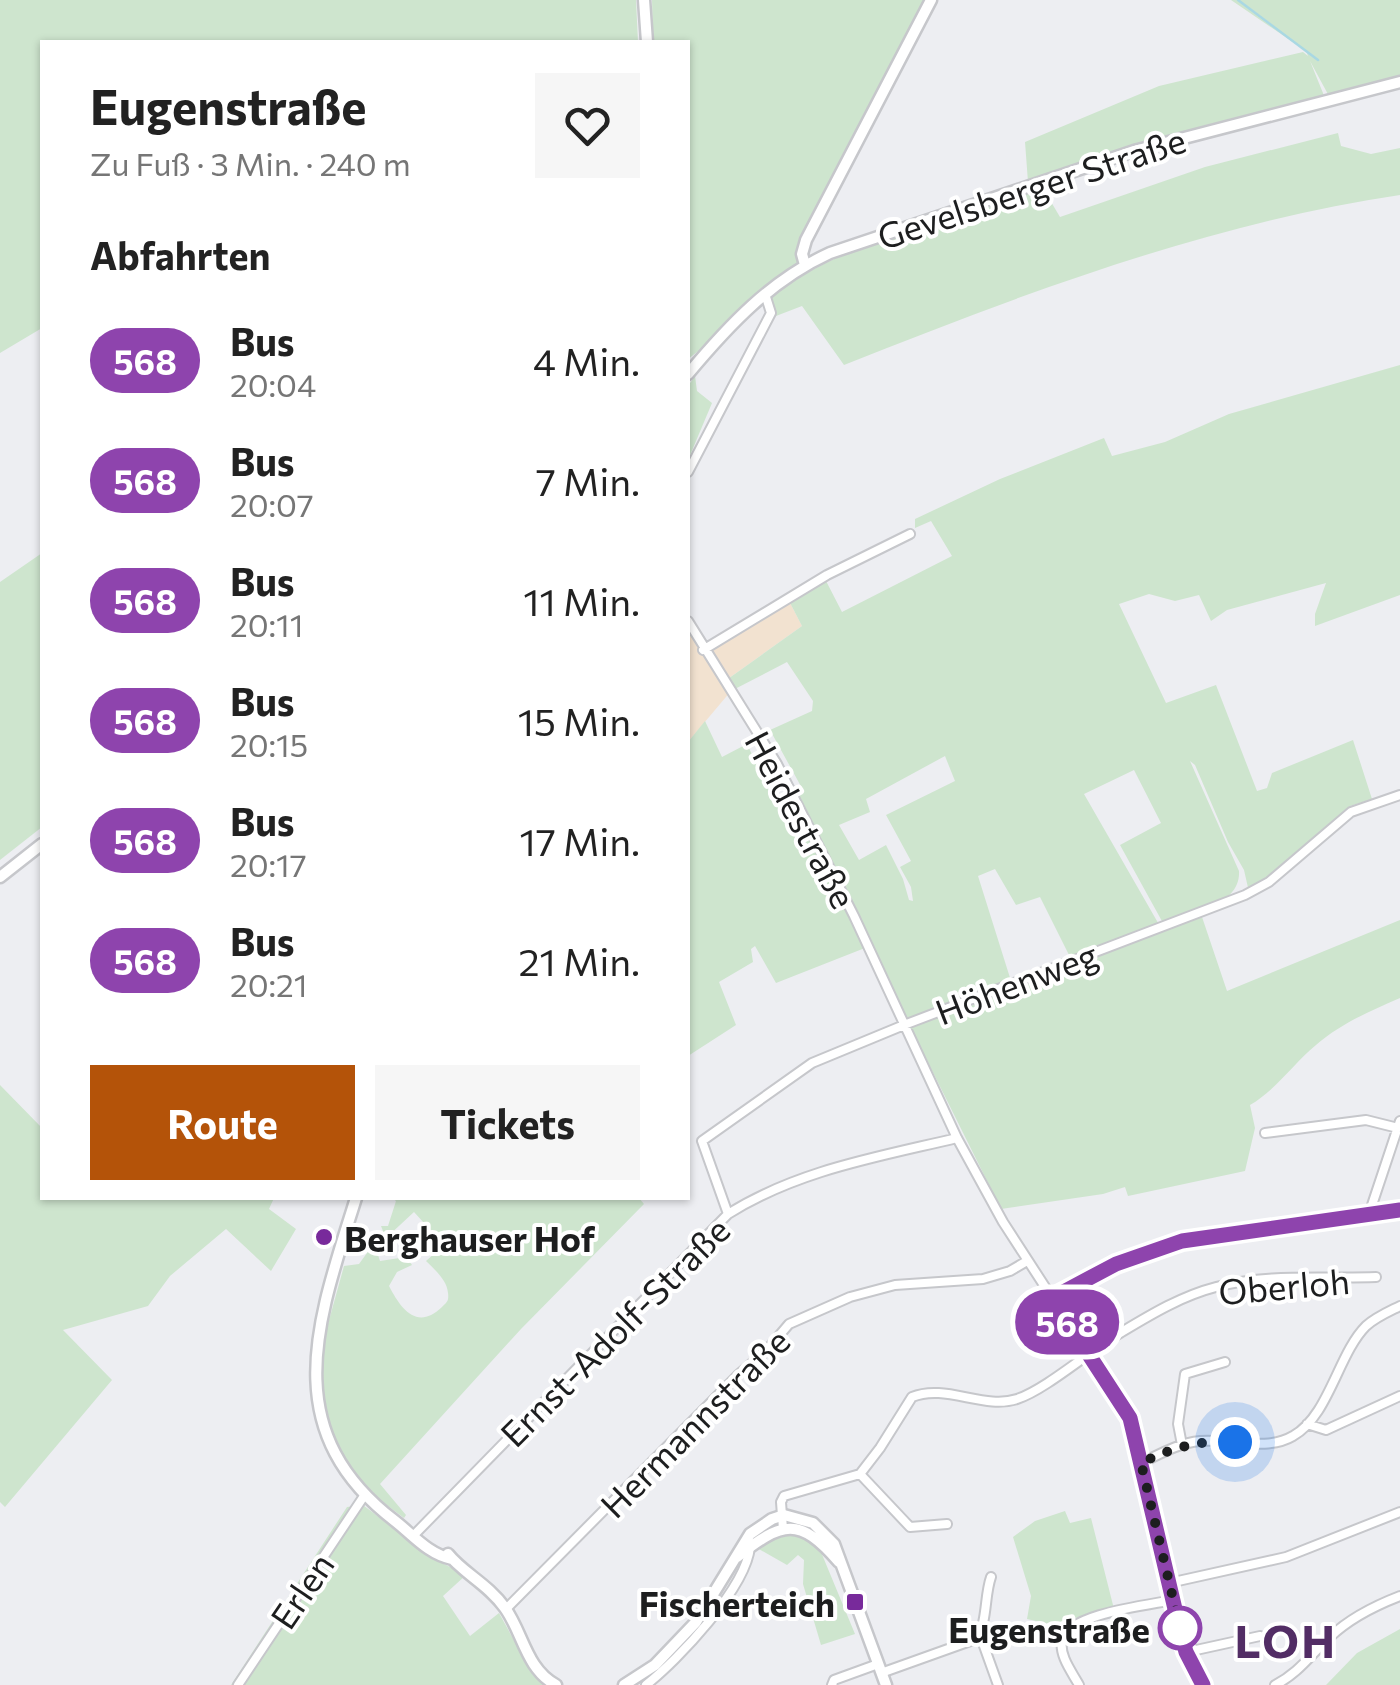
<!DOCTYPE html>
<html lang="de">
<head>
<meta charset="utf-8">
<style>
	body { margin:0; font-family:Commissioner,sans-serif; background:#f6f6f6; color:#222; height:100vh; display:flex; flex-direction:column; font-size:38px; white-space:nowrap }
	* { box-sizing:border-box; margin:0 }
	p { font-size:32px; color:#767676 }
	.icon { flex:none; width:55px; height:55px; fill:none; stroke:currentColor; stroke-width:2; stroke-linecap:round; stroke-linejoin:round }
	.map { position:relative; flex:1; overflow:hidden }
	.side { position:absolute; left:40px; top:40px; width:650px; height:1160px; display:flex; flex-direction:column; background:#fff; border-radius:0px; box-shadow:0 2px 8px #0004 }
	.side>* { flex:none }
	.badge { padding:0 20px; border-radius:32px; font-size:35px; line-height:65px }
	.you { position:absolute; width:50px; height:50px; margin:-25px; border:8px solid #fff; border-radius:50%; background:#1a73e8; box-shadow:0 0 0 15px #1a73e833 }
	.map>.badge { position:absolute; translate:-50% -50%; box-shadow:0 0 0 5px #fff }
	h2 { padding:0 50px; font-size:38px; line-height:90px }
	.round { display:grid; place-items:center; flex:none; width:105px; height:105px; border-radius:0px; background:#f6f6f6 }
	.summary { display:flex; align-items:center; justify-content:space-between; height:170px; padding:0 50px }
	h1 { font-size:48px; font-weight:700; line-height:75px }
	.cta { display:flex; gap:20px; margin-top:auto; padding:20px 50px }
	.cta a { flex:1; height:115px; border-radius:0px; background:#b45309; color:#fff; font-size:40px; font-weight:700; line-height:115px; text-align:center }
	.cta a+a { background:#f6f6f6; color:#222 }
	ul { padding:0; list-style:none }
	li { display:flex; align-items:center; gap:30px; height:120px; padding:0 50px }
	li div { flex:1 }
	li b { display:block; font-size:38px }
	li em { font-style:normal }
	li .badge { min-width:110px; font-weight:700; text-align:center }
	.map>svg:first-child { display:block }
	.industrial { fill:#f2e2d0 }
	.green { fill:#cee5ce; fill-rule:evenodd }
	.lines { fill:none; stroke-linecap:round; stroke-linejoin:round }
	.stream { stroke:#a9d8e3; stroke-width:2.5 }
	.minor-casing { stroke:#c6c7cb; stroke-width:12 }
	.secondary-casing { stroke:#c6c7cb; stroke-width:15 }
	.minor { stroke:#fff; stroke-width:8 }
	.secondary { stroke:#fff; stroke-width:10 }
	.line-casing { stroke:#fff; stroke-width:22 }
	.line { stroke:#8e44ad; stroke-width:15 }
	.walk { stroke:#1d1e1f; stroke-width:10; stroke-dasharray:0 18 }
	.poi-dot { fill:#782a9b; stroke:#fff; stroke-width:4 }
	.stop-dot { fill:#fff; stroke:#8e44ad; stroke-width:5 }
	.labels { text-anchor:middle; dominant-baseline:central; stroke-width:8; stroke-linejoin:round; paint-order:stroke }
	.street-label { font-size:35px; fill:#1d1e1f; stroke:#fff }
	.poi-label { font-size:35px; font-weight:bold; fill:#1d1e1f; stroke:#fff; text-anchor:start }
	.stop-label { font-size:35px; font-weight:bold; fill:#1d1e1f; stroke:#fff; text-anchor:end }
	.district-label { font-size:45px; font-weight:bold; letter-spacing:2.5px; fill:#522d65; stroke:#fff }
</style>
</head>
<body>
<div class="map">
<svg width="1400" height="1685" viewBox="0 0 1400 1685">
	<rect width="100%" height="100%" fill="#edeef2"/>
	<path class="industrial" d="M788,599L802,626L725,681L731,691L688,742V621L704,649Z"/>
	<path class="green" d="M0,0H636L638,42H42V328L0,353Z
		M652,0H928L799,251L797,264L759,290L710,342L688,359V42H653Z
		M1231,0H1400V75L1330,98L1310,61L1325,98L1185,131L1028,182L1025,142L1159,86L1303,52L1308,56L1306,51Z
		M1338,133L1341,146L1371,154L1400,148V195C1210,223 1022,294 844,365L802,306L776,316L772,313L771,295C851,240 950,216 1041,185L1060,217L1205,167Z
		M1400,365V595L1315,626V614L1326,583L1227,610L1211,621L1199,595L1175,601L1149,594L1119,604L1166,703L1216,685L1257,791L1267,788L1272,773L1353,740L1372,799L1350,806L1249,892L1244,870L1228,842L1195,765L1190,761L1239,871C1241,906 1190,913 1163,923L1120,845L1161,823L1134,770L1084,794L1161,928L1201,914L1227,991L1400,920V998C1370,1011 1340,1024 1316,1045C1293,1064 1276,1090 1250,1105L1255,1128L1245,1171L1128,1196L1125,1187L1103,1194L1001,1209L870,946L776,983L755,946L751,949L753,962L719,982L736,1025L688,1056V742L705,721L722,757L747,744L774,801L803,790L770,730L812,711L813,701L787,662L731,691L725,681L802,626L788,599L825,579L842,612L952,556L931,521L915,528V519L1000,479L1104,438L1112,456L1165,442L1229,414ZM945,756L955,781L886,815L911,861L900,867L911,887L913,901L909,900L903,879L886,845L859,860L839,825L870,812L866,799ZM995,869L1016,905L1040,897L1071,959L1011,981L978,876Z
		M695,376L697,391L712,403L688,460V386Z
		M42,553V827L0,860V582Z
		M0,1085L42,1128V1198H274L269,1209L296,1229L271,1271L226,1229L170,1276L148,1306L63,1330L112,1380L5,1507L0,1502Z
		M392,1198H639L644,1204L521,1329L380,1484L406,1515L404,1518L364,1488L339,1451L322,1398L319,1367L323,1342L344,1266L359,1264L383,1231L381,1226H388L396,1201ZM414,1212L444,1245L426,1261C435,1270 447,1280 448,1293C449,1301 447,1302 442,1307C417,1331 401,1309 389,1286L397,1272L412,1265L406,1257L380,1261L378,1255L386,1238Z
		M363,1505L432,1558L466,1575L443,1596L470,1636L499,1613L533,1675L544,1685H231L347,1507Z
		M1065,1511L1070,1523L1091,1518L1114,1609L1075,1618L1063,1627L1027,1619L1031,1596L1013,1537L1035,1521Z
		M794,1533L815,1542L821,1552L855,1634L821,1645L803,1584L804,1560L798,1555L787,1565L757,1548L770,1537Z
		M1400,1629V1685H1326L1357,1653Z"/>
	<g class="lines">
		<path class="stream" d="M1238,0L1318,60"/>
		<g class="minor-casing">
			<path id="minor" d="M688,472L771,313L765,294
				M688,621L777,764L854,916L957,1138L1003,1222L1130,1418L1179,1626L1187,1652L1203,1685
				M703,650L827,575L910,534
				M1265,1133L1366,1120L1398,1128
				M728,1214L702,1141L812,1063L904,1025L1245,895L1269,882L1351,812L1400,795
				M1368,1217L1400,1121
				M1051,1297L1116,1263L1182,1241L1400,1210
				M1307,1424L1326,1430L1400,1396
				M1182,1445L1178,1424L1185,1374L1225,1362
				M1141,1463C1160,1454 1179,1443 1200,1441C1229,1438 1266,1452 1293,1436C1329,1416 1338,1354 1366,1326C1376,1317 1388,1312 1400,1306
				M860,1474L910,1527L947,1524
				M783,1529L781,1502L784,1496L860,1474L880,1448L912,1397C945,1383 984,1410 1017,1399C1045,1390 1091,1350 1120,1333C1150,1315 1181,1296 1216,1287C1267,1273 1323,1279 1376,1277
				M413,1536L728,1214C798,1170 878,1157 957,1138
				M1169,1583L1286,1557L1400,1512
				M506,1609L739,1374L766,1351L789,1324L850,1297L895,1285L983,1279L1010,1271L1027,1261
				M980,1635L998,1685
				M1187,1652L1260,1636
				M881,1673L976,1639C988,1622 984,1597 991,1577
				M238,1685L364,1496
				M646,1685C678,1660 746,1588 750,1547
				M832,1685L834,1680L878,1664
				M1079,1685C1072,1672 1059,1656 1062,1640C1067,1614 1149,1605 1173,1600
				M1275,1685C1299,1673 1311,1654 1330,1637C1350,1618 1374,1606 1400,1596"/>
		</g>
		<g class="secondary-casing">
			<path id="secondary" d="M644,0L647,42
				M805,265L802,254L806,240L931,0
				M688,374C729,325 771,280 830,253L1134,151L1400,82
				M0,877L42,844
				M356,1198C318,1320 275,1429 395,1521C413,1535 428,1554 452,1559
				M448,1554C463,1573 488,1584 505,1608C523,1633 526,1669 556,1685
				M737,1557C783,1521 799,1516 839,1562
				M624,1685L655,1665L696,1622L750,1534L772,1519L784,1515L813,1523L834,1544L886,1685"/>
		</g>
		<use href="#minor" class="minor"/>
		<use href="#secondary" class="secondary"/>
	</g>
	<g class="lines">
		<g class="line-casing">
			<path id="line" d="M1203,1685L1186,1652L1179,1626L1130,1418L1052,1298L1116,1264L1182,1241L1400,1210"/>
		</g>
		<use href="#line" class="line"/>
		<path class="walk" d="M1180,1628L1141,1463C1174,1447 1199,1440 1235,1442"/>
	</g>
	<g class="poi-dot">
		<circle cx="324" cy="1237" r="10"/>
		<rect x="845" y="1592" width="20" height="20" rx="5"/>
	</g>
	<circle class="stop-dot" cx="1180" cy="1628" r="20"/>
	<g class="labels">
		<g class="street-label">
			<text transform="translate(1031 187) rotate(-18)">Gevelsberger Straße</text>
			<text transform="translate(802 819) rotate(62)">Heidestraße</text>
			<text transform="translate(1016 982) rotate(-21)">Höhenweg</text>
			<text transform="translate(1284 1285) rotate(-5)">Oberloh</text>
			<text transform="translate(614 1331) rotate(-45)">Ernst-Adolf-Straße</text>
			<text transform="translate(694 1422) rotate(-45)">Hermannstraße</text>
			<text transform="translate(301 1590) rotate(-56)">Erlen</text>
		</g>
		<g class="poi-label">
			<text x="344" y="1237">Berghauser Hof</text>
			<text x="835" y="1602" text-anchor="end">Fischerteich</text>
		</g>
		<g class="stop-label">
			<text x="1150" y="1628">Eugenstraße</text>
		</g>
		<g class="district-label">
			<text x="1286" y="1639">LOH</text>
		</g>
	</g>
</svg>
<div class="you" style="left:1235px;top:1442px"></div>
<b class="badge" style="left:1067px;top:1322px;background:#8e44ad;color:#fff">568</b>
<section class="side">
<div class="summary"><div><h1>Eugenstraße</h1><p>Zu Fuß · 3 Min. · 240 m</p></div><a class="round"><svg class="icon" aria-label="heart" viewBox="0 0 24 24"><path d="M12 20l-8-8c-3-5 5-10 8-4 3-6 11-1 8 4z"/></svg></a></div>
<h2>Abfahrten</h2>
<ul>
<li><span class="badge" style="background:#8e44ad;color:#fff">568</span><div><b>Bus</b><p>20:04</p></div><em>4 Min.</em></li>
<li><span class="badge" style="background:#8e44ad;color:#fff">568</span><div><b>Bus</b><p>20:07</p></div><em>7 Min.</em></li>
<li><span class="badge" style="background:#8e44ad;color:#fff">568</span><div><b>Bus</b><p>20:11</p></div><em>11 Min.</em></li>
<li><span class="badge" style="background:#8e44ad;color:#fff">568</span><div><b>Bus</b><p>20:15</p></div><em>15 Min.</em></li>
<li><span class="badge" style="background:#8e44ad;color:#fff">568</span><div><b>Bus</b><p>20:17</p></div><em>17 Min.</em></li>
<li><span class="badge" style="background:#8e44ad;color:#fff">568</span><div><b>Bus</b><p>20:21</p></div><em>21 Min.</em></li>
</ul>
<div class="cta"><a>Route</a><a>Tickets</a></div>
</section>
</div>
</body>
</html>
